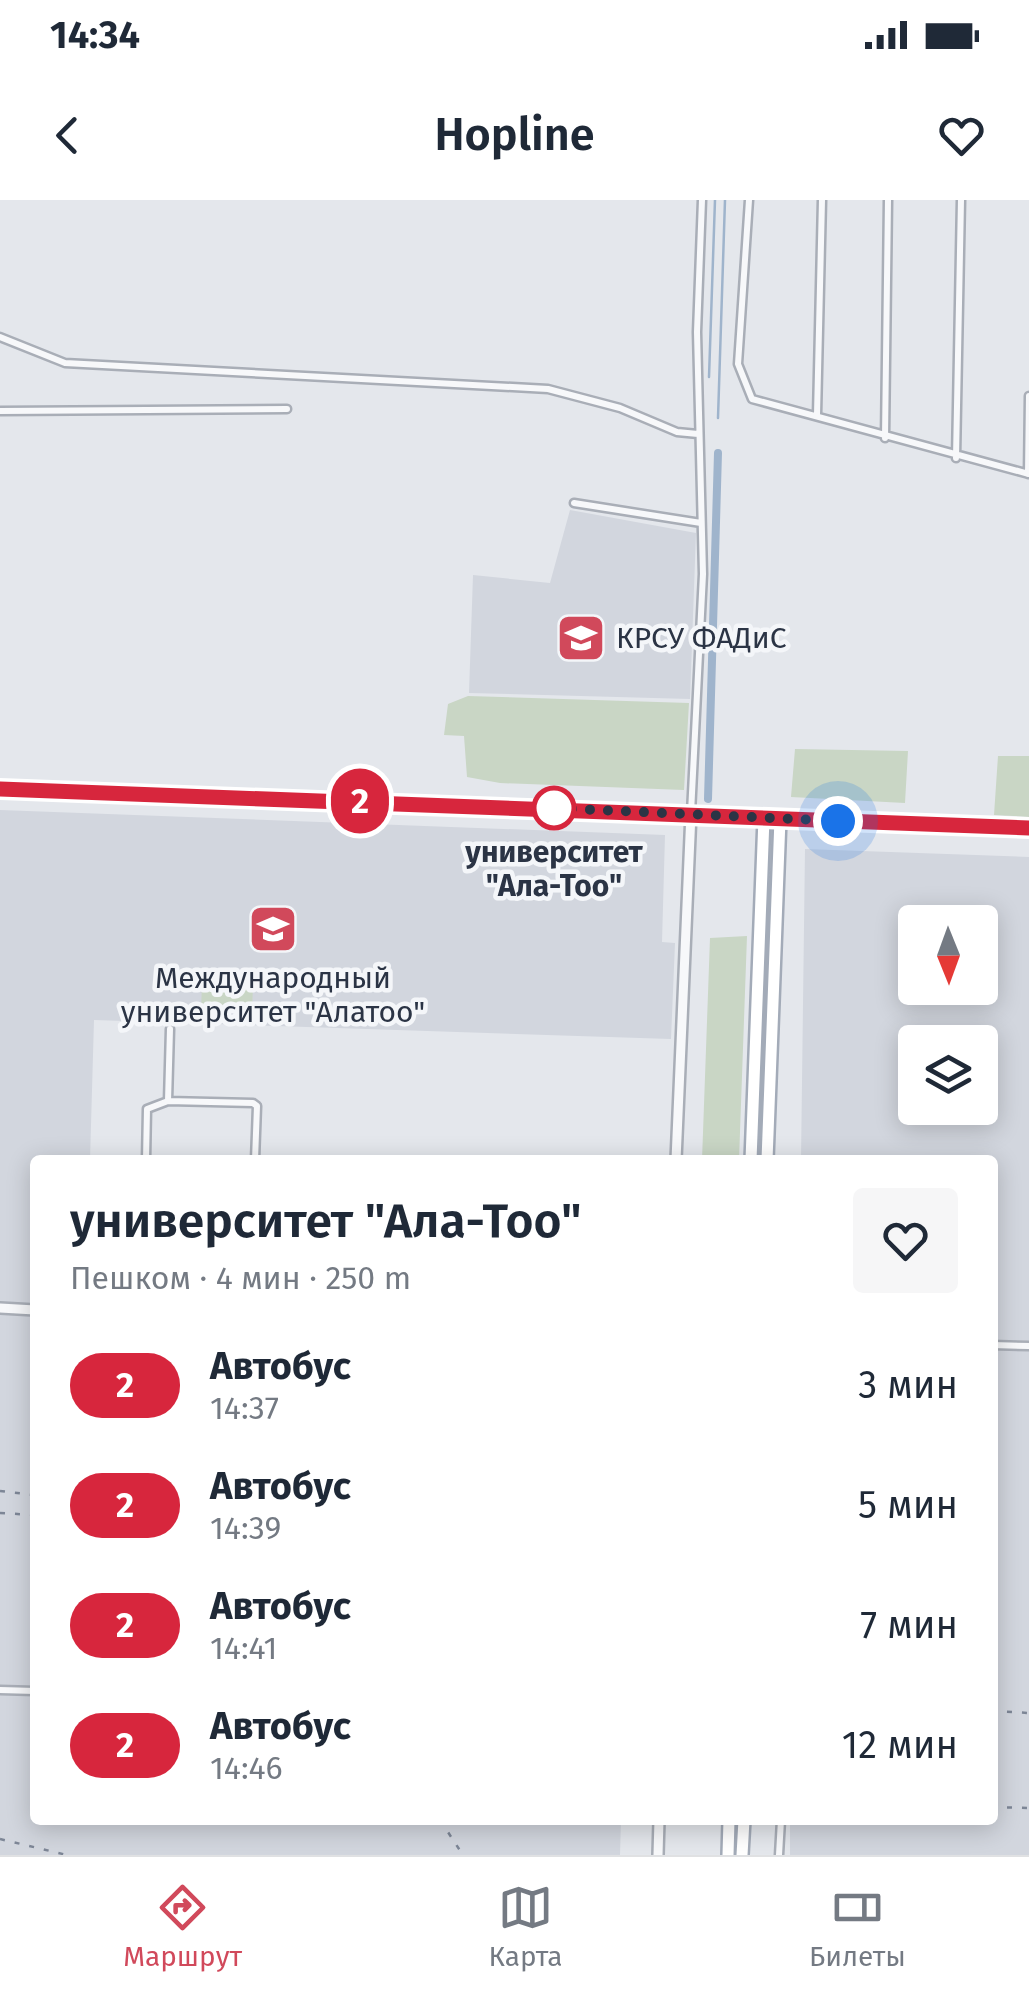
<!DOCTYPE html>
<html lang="ru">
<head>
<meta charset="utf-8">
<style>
	body { margin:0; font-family:"Fira Sans",sans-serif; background:#f6f6f7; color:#1f2937; height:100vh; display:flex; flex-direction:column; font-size:38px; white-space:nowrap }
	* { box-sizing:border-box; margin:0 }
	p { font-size:32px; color:#747a83 }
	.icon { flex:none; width:55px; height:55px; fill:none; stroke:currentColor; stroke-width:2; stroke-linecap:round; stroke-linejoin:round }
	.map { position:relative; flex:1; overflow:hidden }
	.details { position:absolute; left:30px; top:955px; width:968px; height:670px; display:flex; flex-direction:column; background:#fff; border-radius:10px; box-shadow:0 5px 25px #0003 }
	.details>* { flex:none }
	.badge { padding:0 20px; border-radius:32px; font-size:35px; line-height:65px }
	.needle { width:65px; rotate:179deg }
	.controls { position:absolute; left:898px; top:705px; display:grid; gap:20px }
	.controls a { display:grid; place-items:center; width:100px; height:100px; border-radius:10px; background:#fff; box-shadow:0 5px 25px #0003; font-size:50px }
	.you { position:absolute; width:50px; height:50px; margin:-25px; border:8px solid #fff; border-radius:50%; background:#1a73e8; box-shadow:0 0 0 15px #1a73e833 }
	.map>.badge { position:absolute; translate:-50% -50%; box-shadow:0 0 0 5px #fff }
	.round { display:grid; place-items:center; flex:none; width:105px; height:105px; border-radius:10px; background:#f6f6f7 }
	.head { display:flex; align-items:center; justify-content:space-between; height:170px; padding:0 40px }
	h1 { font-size:48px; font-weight:600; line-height:75px }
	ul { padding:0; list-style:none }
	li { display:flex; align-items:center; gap:30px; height:120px; padding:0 40px }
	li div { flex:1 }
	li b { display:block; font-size:38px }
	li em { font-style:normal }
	li .badge { min-width:110px; font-weight:700; text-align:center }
	.status { display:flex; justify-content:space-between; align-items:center; height:70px; padding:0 50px; background:#fff; direction:ltr }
	.status svg { height:28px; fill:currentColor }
	header { display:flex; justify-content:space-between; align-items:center; height:130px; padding:0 40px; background:#fff; font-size:45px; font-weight:600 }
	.menu { display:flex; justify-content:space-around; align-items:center; height:140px; border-top:2px solid #e0e1e3; background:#fff; font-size:28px; color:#747a83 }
	.menu a { display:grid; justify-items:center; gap:5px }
	.menu .current { color:#d1495b }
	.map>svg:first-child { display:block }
	.built { fill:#d2d6de; fill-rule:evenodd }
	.green { fill:#c9d6c5 }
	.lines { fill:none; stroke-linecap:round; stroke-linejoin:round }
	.stream { stroke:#9fb4cc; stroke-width:2.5 }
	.canal { stroke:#9fb4cc; stroke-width:8 }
	.minor-casing { stroke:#a9aeb7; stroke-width:11 }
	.tertiary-casing { stroke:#a9aeb7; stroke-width:14 }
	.secondary-casing { stroke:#a9aeb7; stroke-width:15 }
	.primary-casing { stroke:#a3abb8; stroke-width:16 }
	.minor { stroke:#f7f8fa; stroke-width:6 }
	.tertiary { stroke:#f7f8fa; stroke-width:9 }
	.secondary { stroke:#fff; stroke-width:10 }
	.primary { stroke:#fff; stroke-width:11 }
	.rail { stroke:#7d8696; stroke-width:2.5; stroke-dasharray:5 10; stroke-linecap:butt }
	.line-casing { stroke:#fff; stroke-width:22 }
	.line { stroke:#d7263d; stroke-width:15 }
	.walk { stroke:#2b3445; stroke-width:10; stroke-dasharray:0 18 }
	.stop-dot { fill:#fff; stroke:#d7263d; stroke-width:5 }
	.labels { text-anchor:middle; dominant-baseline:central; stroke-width:9; stroke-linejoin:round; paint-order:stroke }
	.poi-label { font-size:30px; fill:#2b3445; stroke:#f4f6f9; text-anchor:start }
	.stop-label { font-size:30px; font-weight:bold; fill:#2b3445; stroke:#f4f6f9 }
</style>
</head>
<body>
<div class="status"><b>14:34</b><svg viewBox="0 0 49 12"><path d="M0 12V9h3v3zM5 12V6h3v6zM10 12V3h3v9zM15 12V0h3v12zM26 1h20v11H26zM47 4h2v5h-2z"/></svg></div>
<header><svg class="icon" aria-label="back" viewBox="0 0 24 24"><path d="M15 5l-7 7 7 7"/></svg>Hopline<svg class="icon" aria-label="heart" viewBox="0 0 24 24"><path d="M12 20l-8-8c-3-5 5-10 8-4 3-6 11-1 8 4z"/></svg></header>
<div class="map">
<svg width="1029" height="1655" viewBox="0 0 1029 1655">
	<rect width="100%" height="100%" fill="#e4e7ec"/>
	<path class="built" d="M570,310L696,333L690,499L469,493L473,375L550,383Z
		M0,610L665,635L662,742L675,743L671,839L94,820L90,960H35V1620H621L620,1655H0Z
		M805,649L1029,657V1655H790V1620H992V960H801ZM915,722H980V788H915ZM915,842H980V908H915Z"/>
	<path class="green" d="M468,496L689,503L684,590L500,583L467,577L464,536L444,535L448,504Z
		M795,549L908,551L905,603L791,597Z
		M998,556H1029V617L994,615Z
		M747,736L739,960H702L710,738Z
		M202,783L253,784L252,813L201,811Z"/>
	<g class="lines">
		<path class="stream" d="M709,177L715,0
			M718,218L725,0"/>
		<path class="canal" d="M708,599L718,253"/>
		<g class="minor-casing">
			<path id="minor" d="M749,0L738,164L752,199L1029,274
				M0,137L65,163L548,189L620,208L677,232L698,234
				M0,211L287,209
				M817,215L822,0
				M885,238L888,0
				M956,258L961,0
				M1028,274L1029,196
				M574,303L701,323
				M691,613L703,374L697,132L702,0
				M168,901L170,829
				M146,960L147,909L168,901L253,903L257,906L255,960
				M992,1145L1029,1146
				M0,1490L35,1491
				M779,1655L781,1620"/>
		</g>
		<g class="tertiary-casing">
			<path id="tertiary" d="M676,960L691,613
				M0,1108L35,1110
				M658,1655L659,1620"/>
		</g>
		<g class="secondary-casing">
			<path id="secondary" d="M0,589L764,618"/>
		</g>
		<g class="primary-casing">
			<path id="primary" d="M751,960L764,618L1029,628
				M767,960L780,619
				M728,1655L729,1620
				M742,1655L744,1620"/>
		</g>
		<use href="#minor" class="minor"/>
		<use href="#tertiary" class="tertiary"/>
		<use href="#secondary" class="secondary"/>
		<use href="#primary" class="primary"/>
		<path class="rail" d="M0,1291L35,1295
			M0,1313L35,1315
			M992,1511L1029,1513
			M992,1607L1029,1608
			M440,1620L463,1655
			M0,1639L67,1655"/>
	</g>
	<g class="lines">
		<g class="line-casing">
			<path id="line" d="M0,589L1029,628"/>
		</g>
		<use href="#line" class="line"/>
		<path class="walk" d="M554,608L838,621"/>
	</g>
	<defs>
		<g id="university-square" transform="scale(2.5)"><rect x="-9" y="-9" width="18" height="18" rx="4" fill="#d1495b" stroke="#f4f6f9"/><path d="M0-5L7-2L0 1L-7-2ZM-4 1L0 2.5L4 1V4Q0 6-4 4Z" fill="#fff"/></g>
	</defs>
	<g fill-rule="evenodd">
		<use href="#university-square" x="581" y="438"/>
		<use href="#university-square" x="273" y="729"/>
	</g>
	<circle class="stop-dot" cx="554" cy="608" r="20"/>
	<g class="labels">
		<g class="poi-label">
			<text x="616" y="438">КРСУ ФАДиС</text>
			<text x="273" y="778" text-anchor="middle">Международный<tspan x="273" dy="34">университет "Алатоо"</tspan></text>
		</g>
		<g class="stop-label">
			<text x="554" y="652">университет<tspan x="554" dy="34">"Ала-Тоо"</tspan></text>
		</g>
	</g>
</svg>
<div class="controls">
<a><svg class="needle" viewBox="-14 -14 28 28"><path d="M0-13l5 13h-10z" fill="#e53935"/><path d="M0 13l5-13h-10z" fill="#747a83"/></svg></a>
<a><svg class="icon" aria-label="layers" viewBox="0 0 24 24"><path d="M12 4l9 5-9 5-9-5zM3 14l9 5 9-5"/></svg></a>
</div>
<div class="you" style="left:838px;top:621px"></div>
<b class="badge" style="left:360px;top:601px;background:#d7263d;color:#fff">2</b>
<section class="details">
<div class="head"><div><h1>университет &quot;Ала-Тоо&quot;</h1><p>Пешком · 4 мин · 250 m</p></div><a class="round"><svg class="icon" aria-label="heart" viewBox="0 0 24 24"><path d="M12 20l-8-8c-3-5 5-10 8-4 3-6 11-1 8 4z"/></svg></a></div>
<ul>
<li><span class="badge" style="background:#d7263d;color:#fff">2</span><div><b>Автобус</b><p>14:37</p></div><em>3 мин</em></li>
<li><span class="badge" style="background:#d7263d;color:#fff">2</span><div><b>Автобус</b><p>14:39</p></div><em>5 мин</em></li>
<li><span class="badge" style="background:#d7263d;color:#fff">2</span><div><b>Автобус</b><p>14:41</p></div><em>7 мин</em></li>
<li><span class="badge" style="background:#d7263d;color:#fff">2</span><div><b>Автобус</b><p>14:46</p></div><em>12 мин</em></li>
</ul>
</section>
</div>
<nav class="menu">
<a class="current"><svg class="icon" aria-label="directions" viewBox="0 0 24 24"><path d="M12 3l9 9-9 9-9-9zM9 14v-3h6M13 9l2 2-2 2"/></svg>Маршрут</a>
<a><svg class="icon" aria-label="map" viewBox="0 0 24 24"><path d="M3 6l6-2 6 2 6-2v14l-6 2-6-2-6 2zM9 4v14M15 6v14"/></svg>Карта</a>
<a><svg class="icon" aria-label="tickets" viewBox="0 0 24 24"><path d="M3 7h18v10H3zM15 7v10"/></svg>Билеты</a>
</nav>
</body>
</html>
